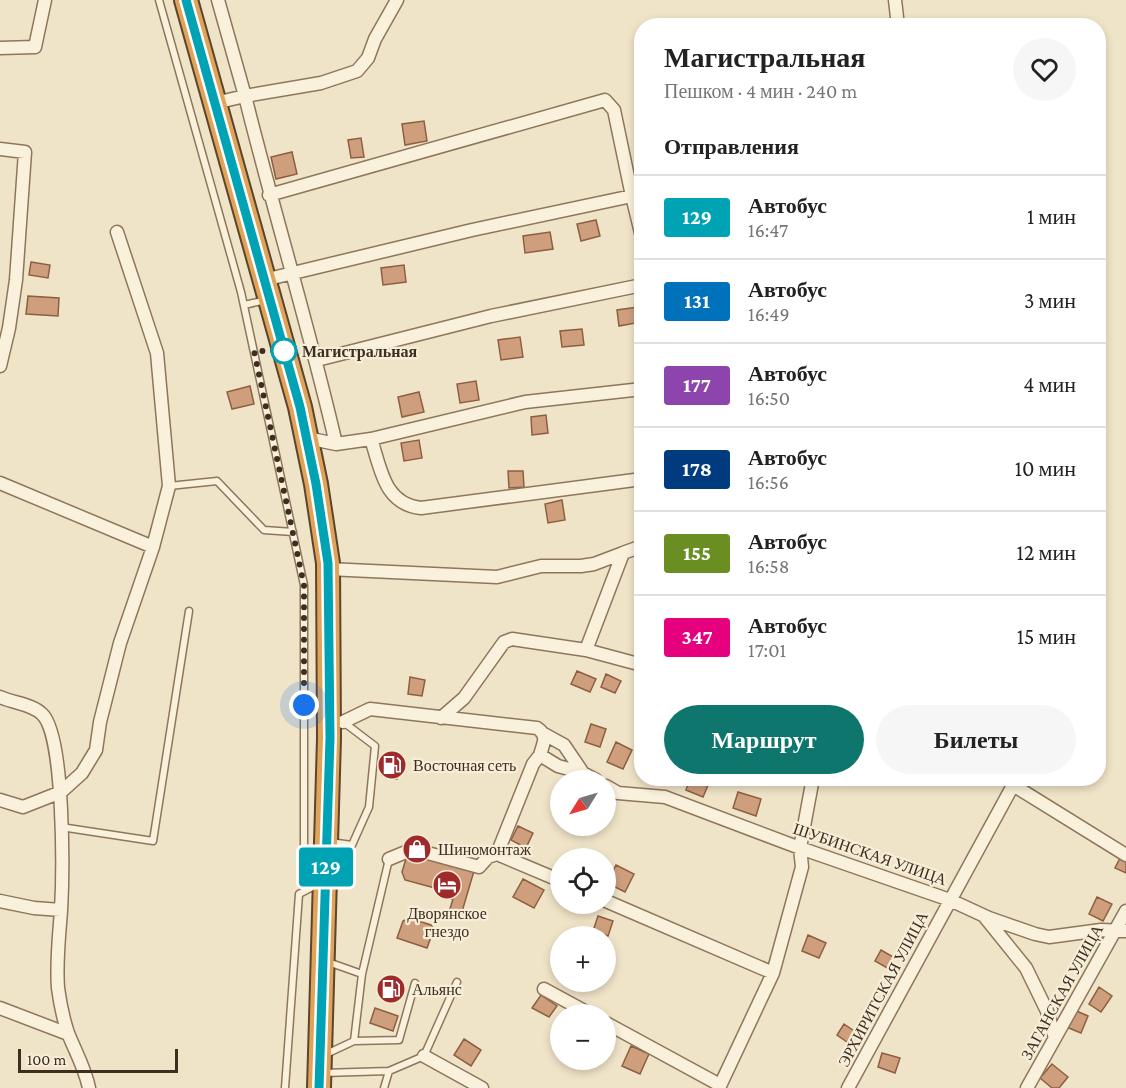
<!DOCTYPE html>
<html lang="ru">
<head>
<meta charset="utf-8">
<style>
	body { margin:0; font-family:"Crimson Pro",serif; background:#f6f6f6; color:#222; height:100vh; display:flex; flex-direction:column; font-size:22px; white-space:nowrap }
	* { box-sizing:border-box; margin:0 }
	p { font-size:20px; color:#767676 }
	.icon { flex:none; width:33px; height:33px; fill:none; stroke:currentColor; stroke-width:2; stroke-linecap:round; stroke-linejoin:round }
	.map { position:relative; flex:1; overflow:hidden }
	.sheet { position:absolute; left:634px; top:18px; width:472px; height:768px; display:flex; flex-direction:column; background:#fff; border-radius:24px; box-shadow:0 3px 9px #0003 }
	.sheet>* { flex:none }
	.badge { padding:0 12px; border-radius:4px; font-size:21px; line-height:39px }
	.needle { width:39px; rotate:233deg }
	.controls { position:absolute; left:550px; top:770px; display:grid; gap:12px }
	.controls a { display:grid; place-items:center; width:66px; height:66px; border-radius:50%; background:#fff; box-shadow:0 3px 9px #0003; font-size:30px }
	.scale { position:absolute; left:18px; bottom:15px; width:160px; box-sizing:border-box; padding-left:6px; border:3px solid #3d2e20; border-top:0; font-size:16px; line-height:21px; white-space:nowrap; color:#3d2e20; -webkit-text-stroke:4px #f7eed8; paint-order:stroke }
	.you { position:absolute; width:30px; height:30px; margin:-15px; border:4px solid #fff; border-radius:50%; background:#1a73e8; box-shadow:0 0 0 9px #1a73e833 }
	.map>.badge { position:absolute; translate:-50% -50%; box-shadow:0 0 0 3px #fff }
	h2 { padding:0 30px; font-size:22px; line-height:54px }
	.round { display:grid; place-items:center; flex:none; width:63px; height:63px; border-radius:32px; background:#f6f6f6 }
	.head { display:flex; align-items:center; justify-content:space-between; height:102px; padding:0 30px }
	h1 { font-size:28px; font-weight:600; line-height:45px }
	.primary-button { display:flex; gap:12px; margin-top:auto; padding:12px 30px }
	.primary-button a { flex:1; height:69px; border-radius:36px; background:#0f766e; color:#fff; font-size:24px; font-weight:600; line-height:69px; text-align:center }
	.primary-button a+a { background:#f6f6f6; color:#222 }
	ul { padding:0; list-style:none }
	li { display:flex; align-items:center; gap:18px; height:84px; padding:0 30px; border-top:2px solid #e0e0e0 }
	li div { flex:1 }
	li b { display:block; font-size:22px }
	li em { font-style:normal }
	li .badge { min-width:66px; font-weight:700; text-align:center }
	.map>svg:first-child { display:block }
	.building { fill:#cf9f7d; stroke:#8d5f41; stroke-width:1.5 }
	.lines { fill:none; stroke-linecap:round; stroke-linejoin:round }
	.lane-casing { stroke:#8d765c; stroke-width:9 }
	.street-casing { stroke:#8d765c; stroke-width:15 }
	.highway-casing { stroke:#5b4430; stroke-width:26 }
	.lane { stroke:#faf1dc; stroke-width:6 }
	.street { stroke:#faf1dc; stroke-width:12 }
	.highway { stroke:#e0a458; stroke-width:22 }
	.line-casing { stroke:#fff; stroke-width:14 }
	.line { stroke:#00a3b4; stroke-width:9 }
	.walk { stroke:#3d2e20; stroke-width:6; stroke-dasharray:0 10.8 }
	.stop-dot { fill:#fff; stroke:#00a3b4; stroke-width:3 }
	.labels { text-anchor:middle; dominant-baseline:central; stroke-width:4.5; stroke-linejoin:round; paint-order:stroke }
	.stop-label { font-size:16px; font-weight:bold; fill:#3d2e20; stroke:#f7eed8; text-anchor:start }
	.poi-label { font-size:16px; fill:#3d2e20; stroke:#f7eed8; text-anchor:start }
	.street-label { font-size:16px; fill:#3d2e20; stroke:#f7eed8 }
</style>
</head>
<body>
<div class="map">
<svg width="1126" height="1088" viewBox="0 0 1126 1088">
	<rect width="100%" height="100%" fill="#f0e4c8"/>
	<path class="building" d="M424,121L427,141L405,145L402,124Z
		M361,138L364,157L351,158L348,140Z
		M292,152L297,174L276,179L271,157Z
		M596,220L600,236L581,241L577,224Z
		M550,232L553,249L525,253L523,236Z
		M31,262L50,265L48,278L29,275Z
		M404,265L406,282L383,285L381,268Z
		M28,296L59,298L58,316L26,314Z
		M638,307L641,322L619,326L617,310Z
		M582,329L584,345L562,347L560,331Z
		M520,337L523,357L501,360L498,340Z
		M476,381L479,400L460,403L457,384Z
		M250,386L254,404L232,409L227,392Z
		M419,392L424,412L402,417L398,397Z
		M546,415L548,433L532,435L531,417Z
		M419,440L422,458L404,461L401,443Z
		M508,471H523L524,487L509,488Z
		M562,500L565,520L548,523L545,504Z
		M577,671L596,679L590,692L571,684Z
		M606,674L621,681L615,693L601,687Z
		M410,677L425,680L422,696L408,694Z
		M591,724L606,729L600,747L585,742Z
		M616,742L632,750L623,769L607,762Z
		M387,752L402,755L397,779L382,775Z
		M690,778H711L703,797L686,790Z
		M561,787V802L556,799Z
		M738,792L761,799L756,816L733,808Z
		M518,826L533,833L526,848L511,840Z
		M408,852L474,871L461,915L449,912L453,899L445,897L442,890L405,880L402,872Z
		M1121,856L1126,859V873L1115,868Z
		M616,865L634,874L625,892L607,883Z
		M523,879L544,890L534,908L513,897Z
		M1097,897L1112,904L1103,921L1089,914Z
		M598,916L613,921L608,936L593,931Z
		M409,918L431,925L434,929L427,948L397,938L403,921Z
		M808,935L826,943L819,958L802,951Z
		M881,950L895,958L889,969L875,961Z
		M385,978L403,985L398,1000L379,993Z
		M1099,987L1112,996L1101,1012L1089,1004Z
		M541,995L557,1006L549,1017L532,1008Z
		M375,1008L398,1016L393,1031L370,1023Z
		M1072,1009L1088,1016L1081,1033L1064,1026Z
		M844,1024L857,1033L850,1044L837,1035Z
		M464,1039L481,1050L471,1066L454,1055Z
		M631,1046L649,1054L640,1074L622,1066Z
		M882,1053L900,1058L895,1073L878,1067Z
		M1052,1064L1068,1077L1059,1088H1052L1040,1078Z"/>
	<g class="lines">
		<g class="lane-casing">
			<path id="lane" d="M159,0L241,292L304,585V873L321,879
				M244,305L266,300
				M169,486L217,481L264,530L293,532
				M61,827L153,841L189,611
				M330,842L352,845L369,807L375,746L342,721
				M389,859L362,974L354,1041L399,1040L415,983
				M328,962L362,974
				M324,1055L354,1041
				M323,1073L389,1071
				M285,1088L299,894L320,883
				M384,1088L389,1071L424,1056L457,982"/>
		</g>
		<g class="street-casing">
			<path id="street" d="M218,0L245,96L321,83L357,71L368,58L375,39L397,0
				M895,0L898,26
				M0,48L35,47L45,0
				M215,103L245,96C274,213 309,327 336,444
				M0,149L25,152L16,280L9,328L0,366
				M269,195L605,100L614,110L632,196
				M264,280L472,230L632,196L642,237
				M317,360L491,316L642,285
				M307,438L336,444L371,439L525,402L642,389
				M371,439C381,469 384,504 421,508L642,479
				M0,483L153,547
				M328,569L497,577L541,566H581L594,564L623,553
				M586,650L642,665
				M0,697C13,703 32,704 42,714C65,735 63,876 61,911C59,937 56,962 58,988C60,1003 63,1018 68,1033C75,1051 85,1068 89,1088
				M441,718L464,698L504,642L512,639L586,650L623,553L642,546
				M343,722L370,709L537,728C549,736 543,743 540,755L558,766L583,773L596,780
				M544,734L564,745L583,773
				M1013,785L1126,855
				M606,786L618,793L665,797L800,848L950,900L989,918L1035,934L1049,937L1101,930L1126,931
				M0,800L23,807L61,792L82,773L96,750L100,722L120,643L153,547L169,486L157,353L117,232
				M497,854L533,764L540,755
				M389,859L413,849L479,867L488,857L497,854L561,881
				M0,901L34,908L61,910
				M606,901L773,973
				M984,916L1026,968L1047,1011L1055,1038
				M544,989L590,1014
				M0,1008L68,1034
				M606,1023L720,1085
				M424,1056L482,1088
				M719,1088L773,973L802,867L800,848L813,778
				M848,1088L1017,778
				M1027,1088L1126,911"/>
		</g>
		<g class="highway-casing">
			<path id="highway" d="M186,0L300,407L316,484L328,563L329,738L319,1088"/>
		</g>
		<use href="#lane" class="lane"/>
		<use href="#street" class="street"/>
		<use href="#highway" class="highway"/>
	</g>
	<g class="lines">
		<g class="line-casing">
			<path id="line" d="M186,0L300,407L316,484L328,563L330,738L319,1088"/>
		</g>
		<use href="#line" class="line"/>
		<path class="walk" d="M284,351H254L304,585V705"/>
	</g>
	<defs>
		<g id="fuel-disc" transform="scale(1.5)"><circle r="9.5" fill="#9e2a2b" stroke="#f7eed8"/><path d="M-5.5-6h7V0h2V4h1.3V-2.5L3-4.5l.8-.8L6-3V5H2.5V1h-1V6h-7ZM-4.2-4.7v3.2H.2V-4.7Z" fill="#fff"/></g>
		<g id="shop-disc" transform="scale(1.5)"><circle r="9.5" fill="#9e2a2b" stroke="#f7eed8"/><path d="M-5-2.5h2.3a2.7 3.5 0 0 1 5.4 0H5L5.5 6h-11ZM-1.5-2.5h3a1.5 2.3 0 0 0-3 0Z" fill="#fff"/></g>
		<g id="hotel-disc" transform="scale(1.5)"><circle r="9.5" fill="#9e2a2b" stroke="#f7eed8"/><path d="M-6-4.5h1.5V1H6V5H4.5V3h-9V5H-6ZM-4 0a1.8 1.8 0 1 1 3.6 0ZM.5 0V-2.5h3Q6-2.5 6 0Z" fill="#fff"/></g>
	</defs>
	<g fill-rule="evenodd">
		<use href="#fuel-disc" x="392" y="765"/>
		<use href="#shop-disc" x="417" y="849"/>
		<use href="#hotel-disc" x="447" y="885"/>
		<use href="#fuel-disc" x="391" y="989"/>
	</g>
	<circle class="stop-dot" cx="284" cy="351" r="12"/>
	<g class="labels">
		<g class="stop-label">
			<text x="302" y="351">Магистральная</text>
		</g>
		<g class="poi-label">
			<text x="413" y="765">Восточная сеть</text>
			<text x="438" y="849">Шиномонтаж</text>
			<text x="447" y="913" text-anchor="middle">Дворянское<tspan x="447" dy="18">гнездо</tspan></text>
			<text x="412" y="989">Альянс</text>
		</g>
		<g class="street-label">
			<text transform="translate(870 854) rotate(19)">ШУБИНСКАЯ УЛИЦА</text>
			<text transform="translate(883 989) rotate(-62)">ЭРХИРИТСКАЯ УЛИЦА</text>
			<text transform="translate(1062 992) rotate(-61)">ЗАГАНСКАЯ УЛИЦА</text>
		</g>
	</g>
</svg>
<div class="controls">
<a><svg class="needle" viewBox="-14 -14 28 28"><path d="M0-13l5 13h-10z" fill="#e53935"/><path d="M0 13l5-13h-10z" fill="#767676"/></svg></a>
<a><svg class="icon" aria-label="locate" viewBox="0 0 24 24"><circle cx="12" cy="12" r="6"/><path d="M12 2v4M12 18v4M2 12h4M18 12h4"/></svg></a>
<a>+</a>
<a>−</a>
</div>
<div class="scale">100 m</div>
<div class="you" style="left:304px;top:705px"></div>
<b class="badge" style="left:326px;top:867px;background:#00a3b4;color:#fff">129</b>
<section class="sheet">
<div class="head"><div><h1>Магистральная</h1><p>Пешком · 4 мин · 240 m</p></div><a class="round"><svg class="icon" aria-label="heart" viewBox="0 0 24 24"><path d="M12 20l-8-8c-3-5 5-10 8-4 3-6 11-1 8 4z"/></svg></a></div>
<h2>Отправления</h2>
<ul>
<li><span class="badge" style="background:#00a3b4;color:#fff">129</span><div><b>Автобус</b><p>16:47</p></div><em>1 мин</em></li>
<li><span class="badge" style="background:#0072bc;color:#fff">131</span><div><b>Автобус</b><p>16:49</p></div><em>3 мин</em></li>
<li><span class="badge" style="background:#8e44ad;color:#fff">177</span><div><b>Автобус</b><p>16:50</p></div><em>4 мин</em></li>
<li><span class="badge" style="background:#003b80;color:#fff">178</span><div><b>Автобус</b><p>16:56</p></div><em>10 мин</em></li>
<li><span class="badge" style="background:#6b8e23;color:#fff">155</span><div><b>Автобус</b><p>16:58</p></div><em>12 мин</em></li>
<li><span class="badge" style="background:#e6007e;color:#fff">347</span><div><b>Автобус</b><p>17:01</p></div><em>15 мин</em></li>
</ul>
<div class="primary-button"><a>Маршрут</a><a>Билеты</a></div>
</section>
</div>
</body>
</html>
